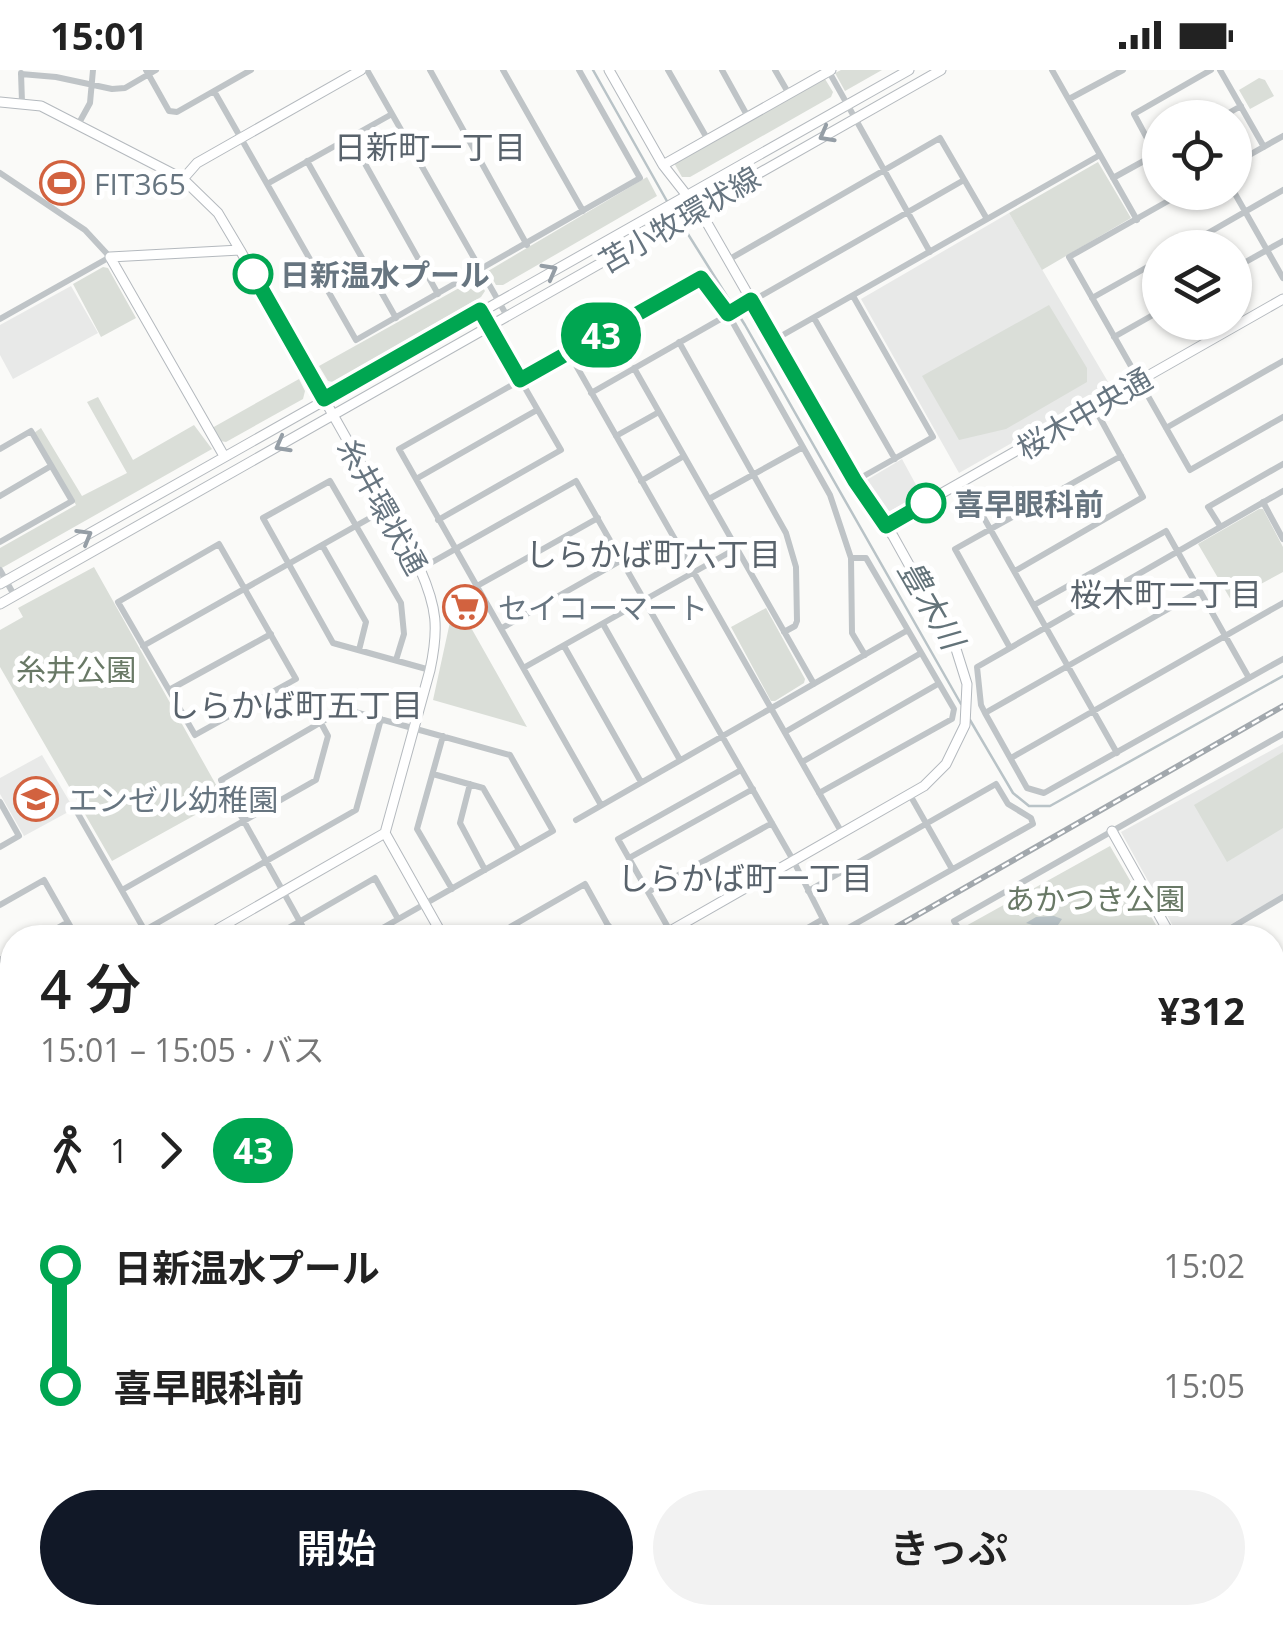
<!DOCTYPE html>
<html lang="ja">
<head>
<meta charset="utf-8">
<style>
	body { margin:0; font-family:"Open Sans","Noto Sans JP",sans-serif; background:#f2f2f2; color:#222; height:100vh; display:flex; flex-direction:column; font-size:38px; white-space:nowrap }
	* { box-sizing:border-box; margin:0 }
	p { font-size:32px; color:#767676 }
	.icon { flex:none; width:55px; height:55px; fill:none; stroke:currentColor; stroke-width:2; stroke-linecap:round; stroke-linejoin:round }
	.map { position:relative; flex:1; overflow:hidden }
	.side { position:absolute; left:0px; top:855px; width:1285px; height:700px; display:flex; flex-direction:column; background:#fff; border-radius:40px 40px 0 0; box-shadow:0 2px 8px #0004 }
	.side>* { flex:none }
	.badge { padding:0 20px; border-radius:32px; font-size:35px; line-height:65px }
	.controls { position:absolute; left:1142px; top:30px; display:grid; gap:20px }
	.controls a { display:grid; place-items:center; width:110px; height:110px; border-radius:50%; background:#fff; box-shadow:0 2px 8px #0004; font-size:50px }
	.map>.badge { position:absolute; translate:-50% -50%; box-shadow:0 0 0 5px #fff }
	.legs { display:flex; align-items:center; gap:15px; height:110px; padding:0 40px; font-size:32px }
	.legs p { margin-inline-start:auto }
	.overview { display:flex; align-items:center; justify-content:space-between; height:170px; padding:0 40px }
	h1 { font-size:55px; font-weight:600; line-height:75px }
	.action { display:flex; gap:20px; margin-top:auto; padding:20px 40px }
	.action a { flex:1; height:115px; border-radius:60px; background:#111827; color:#fff; font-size:40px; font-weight:600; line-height:115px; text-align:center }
	.action a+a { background:#f2f2f2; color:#222 }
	ul { padding:0 40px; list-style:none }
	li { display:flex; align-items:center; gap:35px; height:120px; font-size:38px }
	li i { display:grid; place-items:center; width:15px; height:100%; margin:0 12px; background:currentColor }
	li i::after { content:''; width:25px; height:25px; margin:-12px; border:8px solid; border-radius:50%; background:#fff }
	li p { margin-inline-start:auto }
	li:first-child i { background:linear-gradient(#0000 50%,currentColor 0) }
	li:last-child i { background:linear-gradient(currentColor 50%,#0000 0) }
	.status { display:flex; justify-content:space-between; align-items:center; height:70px; padding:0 50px; background:#fff; direction:ltr }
	.status svg { height:28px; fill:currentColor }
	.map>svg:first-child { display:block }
	.built { fill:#e8e9e8 }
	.green { fill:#daded8 }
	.water { fill:#b9c3c7 }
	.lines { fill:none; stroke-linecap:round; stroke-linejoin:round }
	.stream { stroke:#b9c3c7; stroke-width:2.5 }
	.secondary-casing { stroke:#b4b9be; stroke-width:11 }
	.highway-casing { stroke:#b3b7bb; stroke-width:14 }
	.street { stroke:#bfc4c7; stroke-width:6 }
	.secondary { stroke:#fff; stroke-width:9 }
	.highway { stroke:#fff; stroke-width:11 }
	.rail-casing { stroke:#a2a8ad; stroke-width:6 }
	.rail { stroke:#fff; stroke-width:2.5; stroke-dasharray:8; stroke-linecap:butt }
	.oneway { stroke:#959ea6 }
	.line-1-casing { stroke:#fff; stroke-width:22 }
	.line-1 { stroke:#00a651; stroke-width:15 }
	.stop-1-dot { fill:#fff; stroke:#00a651; stroke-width:5 }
	.labels { text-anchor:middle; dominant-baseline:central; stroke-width:10; stroke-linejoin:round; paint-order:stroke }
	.poi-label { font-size:30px; fill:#677580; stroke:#fff; text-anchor:start }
	.street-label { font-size:30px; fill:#677580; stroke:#fff }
	.stop-label { font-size:30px; font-weight:bold; fill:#677580; stroke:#fff; text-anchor:start }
	.park-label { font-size:30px; fill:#697966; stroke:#fff }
	.neighbourhood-label { font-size:32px; fill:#59636c; stroke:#fff }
	.water-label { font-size:32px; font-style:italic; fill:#637379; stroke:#fff }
</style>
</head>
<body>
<div class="status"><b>15:01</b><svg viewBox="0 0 49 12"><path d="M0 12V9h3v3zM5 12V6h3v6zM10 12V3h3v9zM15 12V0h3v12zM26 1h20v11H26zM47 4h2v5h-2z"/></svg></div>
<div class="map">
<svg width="1283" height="1555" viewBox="0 0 1283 1555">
	<rect width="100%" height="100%" fill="#fafaf8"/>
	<path class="built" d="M1009,143L1111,317L959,403L861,229Z
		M71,216L98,263L13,309L0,285V255Z
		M902,389L921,424L890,441H885L865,411Z
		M1283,674V825L1208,867H1179L1121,762Z
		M42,685L71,734L70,741L24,766L0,724V708Z
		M1283,1415V1488L1273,1492V1419Z"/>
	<path class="green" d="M841,0H882L845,21L835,3Z
		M1259,8L1265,10L1274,26L1250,39L1239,20Z
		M825,9L833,22L831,27L690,107H682L674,93Z
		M1098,92L1131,148L1042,200L1009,143Z
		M647,107L657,126L503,215H496L488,201Z
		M103,197L108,198L136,248L101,267L73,214Z
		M477,208L485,221L481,227L333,312L328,311L319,296Z
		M1049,235L1087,298V312L1006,359L959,370L922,306Z
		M299,309L305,321L303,329L226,372L220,371L212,358Z
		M98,327L133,390L194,355L212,379L0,499V478L76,435L34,363L41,358L82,426L127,403L87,332Z
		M1259,439H1263L1283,477V502L1231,530L1198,474Z
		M94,497L224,729L112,791L0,597V560L23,547L18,538Z
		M766,538L805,609L804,613L775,631H771L731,557Z
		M465,547L527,657L433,630L450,552Z
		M1283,682V758L1227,792L1194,735Z
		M1110,776L1163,867H970L964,857Z"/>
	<path class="water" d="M1054,846L1062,849L1050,867H1045V859L1026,853L1036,847Z"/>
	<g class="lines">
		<path class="stream" d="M593,0L668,133
			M681,153L745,255L961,634
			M970,650L1013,723L1029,736H1050L1283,606
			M0,1339L12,1333"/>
		<g class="secondary-casing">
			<path id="secondary" d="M609,0L663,95L703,146L855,411L893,466L956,579L967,614L965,655L946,694L924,716L658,868
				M0,32L41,36L183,109L218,143L240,180L420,499C437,538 439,558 430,600L385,763L202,868
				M663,95L831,0
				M183,109L197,93L361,0
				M224,386L110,187L240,180
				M886,455L1283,229
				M0,514L909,0
				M0,534L941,0
				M1112,761L1172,868
				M385,763L444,868
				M0,981L12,974
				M1272,1083L1283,1079
				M0,1090L12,1112
				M1272,1104L1283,1133
				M0,1107L12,1129
				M0,1242L12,1234
				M1272,1414L1283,1410
				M223,1542L229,1555
				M893,1555L927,1542"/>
		</g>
		<g class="highway-casing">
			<path id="highway" d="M1272,1334L1283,1331
				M662,1555L697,1542
				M695,1555L729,1542"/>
		</g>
		<path class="street" d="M146,0L169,41L177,42L251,0
			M367,0L507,246
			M430,0L527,175
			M503,0L583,141
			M668,0L708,70
			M722,0L748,47
			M775,0L789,24
			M828,0L930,182
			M1052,0L1137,150
			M1220,0L1264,77
			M21,3L22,32
			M21,4L56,7L112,19L125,18L156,0
			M214,21L356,270L640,108L579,0
			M1069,29L1123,0
			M1220,48L1241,36
			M79,53L90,33L93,0
			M350,67L438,224
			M1156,85L1134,44L1211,0
			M307,91L396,248
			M1235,93L1283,66
			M0,103L85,160L110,187L0,249
			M1113,108L1160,82
			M267,114L392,44
			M1184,122L1069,187L1190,400L1283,347
			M1234,122L1283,208
			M1182,178L1283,120
			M728,190L940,68L987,149
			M1235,198L1283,171
			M853,226L933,367L855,411
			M1092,228L1160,190
			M814,248L895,389
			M1114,267L1160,241
			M774,270L1100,85
			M679,272L786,463L796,497L797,551L795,556L784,562
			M569,283L842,763
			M634,298L814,614
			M591,323L964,110
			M1166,358L1283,291
			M616,366L659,342
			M0,379L31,361L72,431L0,472
			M416,409L537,340
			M641,411L684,386
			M963,411L1117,683
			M1283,421L977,597L981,635L985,643L1027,718L1044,723L1283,589
			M0,426L51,396
			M709,429L803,377
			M1263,432L1283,469
			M438,450L561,380L480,240
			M1220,456L1208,437L1283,394
			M219,474L296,609L195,665L118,532Z
			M322,475L366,552L359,580
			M420,499L576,411L793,790L832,867L1033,754L1031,748L1008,734L996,714L808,821
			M0,500L14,525
			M1015,501L1143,427L1094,337
			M477,516L598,448
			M1034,535L1166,461L1249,608
			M603,554L680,690
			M502,558L622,490
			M143,576L386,439
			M564,576L641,712
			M1009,576L955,479L1121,386
			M396,590L404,564L401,533L330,411L263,448L333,573L430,600
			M525,597L737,478
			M169,620L271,564
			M985,643L1200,521
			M785,662L921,583
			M443,666L417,759L452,819
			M1011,688L1283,533
			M802,692L938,614
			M433,704L483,718L519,780
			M470,714L460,753L485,800
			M819,723L952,649L954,639L866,488H851
			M910,725L952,799
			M0,732L19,766L0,777
			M601,735L399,379L701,208L728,244L830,425L851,488L852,563L865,585
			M77,742L149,868
			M576,750L908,560
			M629,788L753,719
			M122,820L316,710L328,666L321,653
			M648,822L772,753
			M0,835L44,810L77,868
			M145,860L356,740L381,649
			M40,868L68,852
			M271,868L375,808L398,849
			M309,868L221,710L344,639L510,685L553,761L365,868
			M491,868L585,814L615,868
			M588,868L609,856
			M674,868L618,769L741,700
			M790,868L823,849
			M964,868L954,851L1283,664
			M1214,868L1283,827
			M0,890L12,883
			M1272,905L1283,901
			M0,943L12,936
			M1272,961L1283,957
			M1272,1018L1283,1015
			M0,1021L12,1014
			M0,1031L12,1052
			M0,1075L12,1068
			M0,1147L12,1139
			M0,1167L12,1189
			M0,1202L12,1195
			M0,1429L12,1422
			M0,1463L12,1485
			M0,1496L12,1490
			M46,1542L53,1555
			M162,1542L170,1555
			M385,1542L390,1555
			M543,1542L547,1555
			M15,1555L37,1542
			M95,1555L118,1542
			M177,1555L201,1542
			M338,1555L373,1542"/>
		<use href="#secondary" class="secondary"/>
		<use href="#highway" class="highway"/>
		<g class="rail-casing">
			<path id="rail" d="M877,868L1283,636
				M0,1370L12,1363"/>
		</g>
		<use href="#rail" class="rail"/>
	</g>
	<defs><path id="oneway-chevron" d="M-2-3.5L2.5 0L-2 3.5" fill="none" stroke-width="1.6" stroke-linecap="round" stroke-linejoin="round" transform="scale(2.5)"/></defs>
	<g class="oneway">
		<use href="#oneway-chevron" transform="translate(826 65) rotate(151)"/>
		<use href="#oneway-chevron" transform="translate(550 201) rotate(-29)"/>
		<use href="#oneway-chevron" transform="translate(282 375) rotate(151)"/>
		<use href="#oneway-chevron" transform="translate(85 466) rotate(-30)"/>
	</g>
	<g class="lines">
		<g class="line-1-casing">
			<path id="line-1" d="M253,204L324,329L480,240L520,310L701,208L728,244L751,230L855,411L886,456L926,433"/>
		</g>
		<use href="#line-1" class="line-1"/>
	</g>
	<defs>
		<g id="stadium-ring" transform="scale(2.25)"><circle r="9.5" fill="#fff" stroke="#d2623f" stroke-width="1.5"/><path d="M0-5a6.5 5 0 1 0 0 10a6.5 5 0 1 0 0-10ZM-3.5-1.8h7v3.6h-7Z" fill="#d2623f"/></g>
		<g id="supermarket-ring" transform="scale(2.25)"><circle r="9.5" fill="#fff" stroke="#d2623f" stroke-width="1.5"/><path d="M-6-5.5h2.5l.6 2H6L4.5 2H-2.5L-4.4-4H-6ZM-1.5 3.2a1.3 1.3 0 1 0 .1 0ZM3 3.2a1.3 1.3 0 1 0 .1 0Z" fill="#d2623f"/></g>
		<g id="school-ring" transform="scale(2.25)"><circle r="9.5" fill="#fff" stroke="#d2623f" stroke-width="1.5"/><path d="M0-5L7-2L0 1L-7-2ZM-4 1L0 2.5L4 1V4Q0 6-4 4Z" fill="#d2623f"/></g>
	</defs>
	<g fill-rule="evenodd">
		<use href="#stadium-ring" x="62" y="113"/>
		<use href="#supermarket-ring" x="465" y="537"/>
		<use href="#school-ring" x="36" y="729"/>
	</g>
	<g class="stop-1-dot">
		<circle cx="253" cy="204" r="18"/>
		<circle cx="926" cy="433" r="18"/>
	</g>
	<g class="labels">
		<g class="poi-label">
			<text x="94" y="113">FIT365</text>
			<text x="498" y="537">セイコーマート</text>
			<text x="68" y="729">エンゼル幼稚園</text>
		</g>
		<g class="street-label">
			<text transform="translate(679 149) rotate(-30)">苫小牧環状線</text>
			<text transform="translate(1084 343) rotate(-30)">桜木中央通</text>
			<text transform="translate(383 436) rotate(61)">糸井環状通</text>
		</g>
		<g class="stop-label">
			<text x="280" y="204">日新温水プール</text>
			<text x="954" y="433">喜早眼科前</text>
		</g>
		<g class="park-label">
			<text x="76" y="599">糸井公園</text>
			<text x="1095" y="828">あかつき公園</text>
		</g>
		<g class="neighbourhood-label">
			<text x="430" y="76">日新町一丁目</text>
			<text x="653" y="483">しらかば町六丁目</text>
			<text x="1166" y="523">桜木町二丁目</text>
			<text x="295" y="634">しらかば町五丁目</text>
			<text x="745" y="807">しらかば町一丁目</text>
		</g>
		<g class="water-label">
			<text transform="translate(932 534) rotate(60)">豊木川</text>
		</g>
	</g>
</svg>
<div class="controls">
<a><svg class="icon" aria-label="locate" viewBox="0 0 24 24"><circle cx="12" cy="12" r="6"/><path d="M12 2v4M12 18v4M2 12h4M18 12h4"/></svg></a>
<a><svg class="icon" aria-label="layers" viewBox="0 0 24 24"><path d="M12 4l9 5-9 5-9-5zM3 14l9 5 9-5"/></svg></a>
</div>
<b class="badge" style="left:601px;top:265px;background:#00a651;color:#fff">43</b>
<section class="side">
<div class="overview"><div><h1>4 分</h1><p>15:01 – 15:05 · バス</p></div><b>¥312</b></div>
<div class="legs"><svg class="icon" aria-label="walk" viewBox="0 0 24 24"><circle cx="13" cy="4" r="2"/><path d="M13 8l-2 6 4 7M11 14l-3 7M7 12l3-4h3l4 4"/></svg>1<svg class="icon" aria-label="forward" viewBox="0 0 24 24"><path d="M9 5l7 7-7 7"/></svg><b class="badge" style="background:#00a651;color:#fff">43</b></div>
<ul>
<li><i style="color:#00a651"></i><b>日新温水プール</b><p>15:02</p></li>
<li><i style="color:#00a651"></i><b>喜早眼科前</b><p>15:05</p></li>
</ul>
<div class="action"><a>開始</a><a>きっぷ</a></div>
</section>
</div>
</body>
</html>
